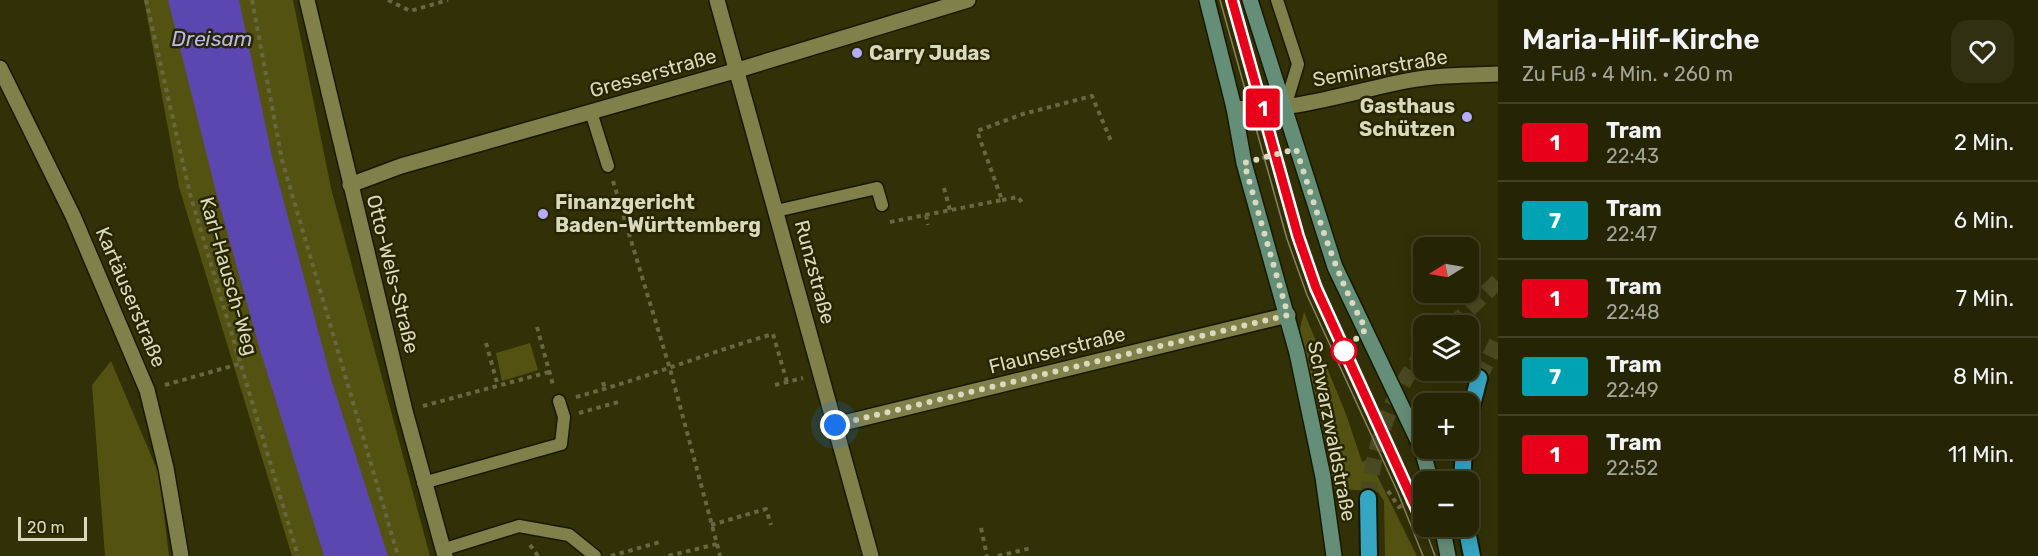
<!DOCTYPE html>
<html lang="de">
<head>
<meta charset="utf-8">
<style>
	body { margin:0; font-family:Rubik,sans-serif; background:#313013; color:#f1f3f6; height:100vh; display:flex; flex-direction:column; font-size:22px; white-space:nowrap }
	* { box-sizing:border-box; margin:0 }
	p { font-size:20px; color:#a3a49a }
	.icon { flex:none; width:33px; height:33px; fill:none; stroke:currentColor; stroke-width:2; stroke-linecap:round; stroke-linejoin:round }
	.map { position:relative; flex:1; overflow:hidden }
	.drawer { display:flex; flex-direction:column; background:#252404; width:540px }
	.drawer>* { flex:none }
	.badge { padding:0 12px; border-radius:4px; font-size:21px; line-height:39px }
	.needle { width:39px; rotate:259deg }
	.fabs { position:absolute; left:1413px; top:237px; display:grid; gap:12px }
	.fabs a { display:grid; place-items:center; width:66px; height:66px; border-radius:12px; background:#252404; box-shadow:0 3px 15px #0003,0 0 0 2px #424126; font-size:30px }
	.scale { position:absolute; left:18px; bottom:15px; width:69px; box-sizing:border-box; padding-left:6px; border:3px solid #d8d9bd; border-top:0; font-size:16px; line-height:21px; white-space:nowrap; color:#d8d9bd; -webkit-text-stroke:4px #272600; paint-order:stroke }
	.you { position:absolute; width:30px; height:30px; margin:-15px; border:4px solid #fff; border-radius:50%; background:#1a73e8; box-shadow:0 0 0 9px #1a73e833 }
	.map>.badge { position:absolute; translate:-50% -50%; box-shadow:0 0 0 3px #fff }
	.round { display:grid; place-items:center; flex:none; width:63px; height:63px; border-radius:18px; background:#313013 }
	.summary { display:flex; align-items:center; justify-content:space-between; height:102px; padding:0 24px }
	h1 { font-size:28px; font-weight:600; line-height:45px }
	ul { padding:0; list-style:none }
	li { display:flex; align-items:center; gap:18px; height:78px; padding:0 24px; border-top:2px solid #424126 }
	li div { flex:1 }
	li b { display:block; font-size:22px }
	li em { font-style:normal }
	li .badge { min-width:66px; font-weight:700; text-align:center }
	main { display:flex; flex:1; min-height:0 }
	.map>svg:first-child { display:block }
	.green { fill:#545211 }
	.water { fill:#5c47b1 }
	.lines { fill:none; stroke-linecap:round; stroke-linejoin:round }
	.trunk-tunnel { stroke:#4a4921; stroke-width:16; stroke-dasharray:16 8; stroke-linecap:butt }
	.service-casing { stroke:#181800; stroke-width:15 }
	.minor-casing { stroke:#181800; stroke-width:18 }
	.secondary-casing { stroke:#181800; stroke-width:18 }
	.trunk-casing { stroke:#181800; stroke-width:20 }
	.path { stroke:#686742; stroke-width:4; stroke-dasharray:4.5 4.5; stroke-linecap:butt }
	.service { stroke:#80804b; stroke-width:12 }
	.minor { stroke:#80804b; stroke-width:15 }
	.secondary { stroke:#648e77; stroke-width:15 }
	.trunk { stroke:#36a5c2; stroke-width:16 }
	.tram { stroke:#848460; stroke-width:1.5 }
	.line-casing { stroke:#fff; stroke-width:14 }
	.line { stroke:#e8001b; stroke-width:9 }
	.walk { stroke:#d8d9bd; stroke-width:6; stroke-dasharray:0 10.8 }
	.poi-dot { fill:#b4acf9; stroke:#272600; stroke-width:2 }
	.stop-dot { fill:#fff; stroke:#e8001b; stroke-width:3 }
	.labels { text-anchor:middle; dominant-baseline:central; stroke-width:5; stroke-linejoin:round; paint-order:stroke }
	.poi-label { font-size:20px; font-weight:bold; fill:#d8d9bd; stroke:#272600; text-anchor:start }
	.street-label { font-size:20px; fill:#d8d9bd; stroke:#272600 }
	.water-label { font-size:21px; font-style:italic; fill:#bbb7ee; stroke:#272600 }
</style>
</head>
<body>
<main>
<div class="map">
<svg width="1498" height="556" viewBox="0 0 1498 556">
	<rect width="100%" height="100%" fill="#313006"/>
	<path class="green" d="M144,0H293L331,188L430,556H292L179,187Z
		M1304,312L1346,414L1362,462L1369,459L1417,556H1385L1384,501L1377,491L1336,489L1330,484L1300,329Z
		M530,343L538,370L502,381L496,353Z
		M111,361L159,474L169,556H105L92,385Z"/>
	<path class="water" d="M168,0H239L273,161L331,379L388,556H324L258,343L216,192Z"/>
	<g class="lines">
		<path class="trunk-tunnel" d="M1452,326L1498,281
			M1479,378L1498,340
			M1368,498C1375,442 1389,397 1424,352"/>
		<g class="service-casing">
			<path id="service" d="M1277,0L1298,64L1285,107
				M591,112L608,166
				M776,211L877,188L882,205
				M423,483L561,444L564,417L559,401
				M442,550L519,526L569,535L595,556"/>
		</g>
		<g class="minor-casing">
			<path id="minor" d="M307,0L405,411L445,556
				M717,0L871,556
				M0,68L73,216L147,390L166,468L181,556
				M1234,108C1292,113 1350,92 1406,81C1437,75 1467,75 1498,74
				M350,185L401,166L738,70L968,0
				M835,425L1288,315"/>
		</g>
		<g class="secondary-casing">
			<path id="secondary" d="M1207,0L1234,108L1244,163L1297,353L1323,477L1334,556
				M1250,0L1335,267L1422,449L1431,482
				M1442,526L1448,556"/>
		</g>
		<g class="trunk-casing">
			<path id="trunk" d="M1468,421L1479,378
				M1462,482L1464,448
				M1368,498L1369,556
				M1466,526L1472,556"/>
		</g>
		<path class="path" d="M146,0L190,194L298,556
			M252,0L282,160L398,556
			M388,0L410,11L448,0
			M1262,158L1281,153
			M613,181L670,369L717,544L668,556
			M944,188L950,210
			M1002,200L1018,197L1023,204
			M926,215L928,225
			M890,222L1002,200L977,131L1023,114L1092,96L1111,141
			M537,327L553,385
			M486,343L498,386
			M603,382L605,389
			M165,385L239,364
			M775,385L803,378
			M576,397C643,379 707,353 773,334L787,382
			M423,406L549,372
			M579,413L622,401
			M1388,491L1399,507L1417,499L1416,493
			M711,525L766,509L771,525
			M981,528L987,556
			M717,544L720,556
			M530,545L538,556
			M611,556L660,542
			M998,556L1031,548"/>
		<use href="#service" class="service"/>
		<use href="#minor" class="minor"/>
		<use href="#secondary" class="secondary"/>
		<use href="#trunk" class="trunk"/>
		<path class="tram" d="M1220,0L1287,239L1307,295L1398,493L1423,556
			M1232,0L1298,236L1316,289L1424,525
			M1424,526L1435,556"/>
	</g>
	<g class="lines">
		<g class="line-casing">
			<path id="line" d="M1232,0L1298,236L1316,288L1424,525"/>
		</g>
		<use href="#line" class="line"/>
		<path class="walk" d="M835,425L1288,315L1244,163L1296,149C1317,211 1334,273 1366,329L1344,351"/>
	</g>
	<g class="poi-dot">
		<circle cx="857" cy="53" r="6"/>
		<circle cx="1467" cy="117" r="6"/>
		<circle cx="543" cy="214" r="6"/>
	</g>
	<circle class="stop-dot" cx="1344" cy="351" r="12"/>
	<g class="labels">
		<g class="poi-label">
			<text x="869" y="53">Carry Judas</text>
			<text x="1455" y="106" text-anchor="end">Gasthaus<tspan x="1455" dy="23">Schützen</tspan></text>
			<text x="555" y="202">Finanzgericht<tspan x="555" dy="23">Baden-Württemberg</tspan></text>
		</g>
		<g class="street-label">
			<text transform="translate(1380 68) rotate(-10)">Seminarstraße</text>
			<text transform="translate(653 73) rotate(-16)">Gresserstraße</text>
			<text transform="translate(815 272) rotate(75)">Runzstraße</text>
			<text transform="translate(393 274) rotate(76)">Otto-Wels-Straße</text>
			<text transform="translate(229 276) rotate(74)">Karl-Hausch-Weg</text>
			<text transform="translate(131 297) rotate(67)">Kartäuserstraße</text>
			<text transform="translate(1057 350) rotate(-14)">Flaunserstraße</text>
			<text transform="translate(1332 431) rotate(79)">Schwarzwaldstraße</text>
		</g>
		<g class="water-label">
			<text x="212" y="38">Dreisam</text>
		</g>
	</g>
</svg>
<div class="fabs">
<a><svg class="needle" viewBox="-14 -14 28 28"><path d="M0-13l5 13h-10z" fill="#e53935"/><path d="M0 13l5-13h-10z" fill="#a3a49a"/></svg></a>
<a><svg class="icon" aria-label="layers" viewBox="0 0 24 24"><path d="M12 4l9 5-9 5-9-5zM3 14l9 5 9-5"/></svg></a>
<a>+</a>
<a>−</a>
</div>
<div class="scale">20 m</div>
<div class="you" style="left:835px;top:425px"></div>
<b class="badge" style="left:1263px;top:108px;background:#e8001b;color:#fff">1</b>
</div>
<section class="drawer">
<div class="summary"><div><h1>Maria-Hilf-Kirche</h1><p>Zu Fuß · 4 Min. · 260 m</p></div><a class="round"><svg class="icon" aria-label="heart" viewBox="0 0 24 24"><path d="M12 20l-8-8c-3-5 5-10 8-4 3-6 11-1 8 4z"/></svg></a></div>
<ul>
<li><span class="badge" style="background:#e8001b;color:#fff">1</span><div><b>Tram</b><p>22:43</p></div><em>2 Min.</em></li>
<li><span class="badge" style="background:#00a3b4;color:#fff">7</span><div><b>Tram</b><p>22:47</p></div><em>6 Min.</em></li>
<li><span class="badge" style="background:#e8001b;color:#fff">1</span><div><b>Tram</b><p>22:48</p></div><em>7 Min.</em></li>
<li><span class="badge" style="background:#00a3b4;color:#fff">7</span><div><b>Tram</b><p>22:49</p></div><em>8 Min.</em></li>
<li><span class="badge" style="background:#e8001b;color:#fff">1</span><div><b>Tram</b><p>22:52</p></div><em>11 Min.</em></li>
</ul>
</section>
</main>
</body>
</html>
